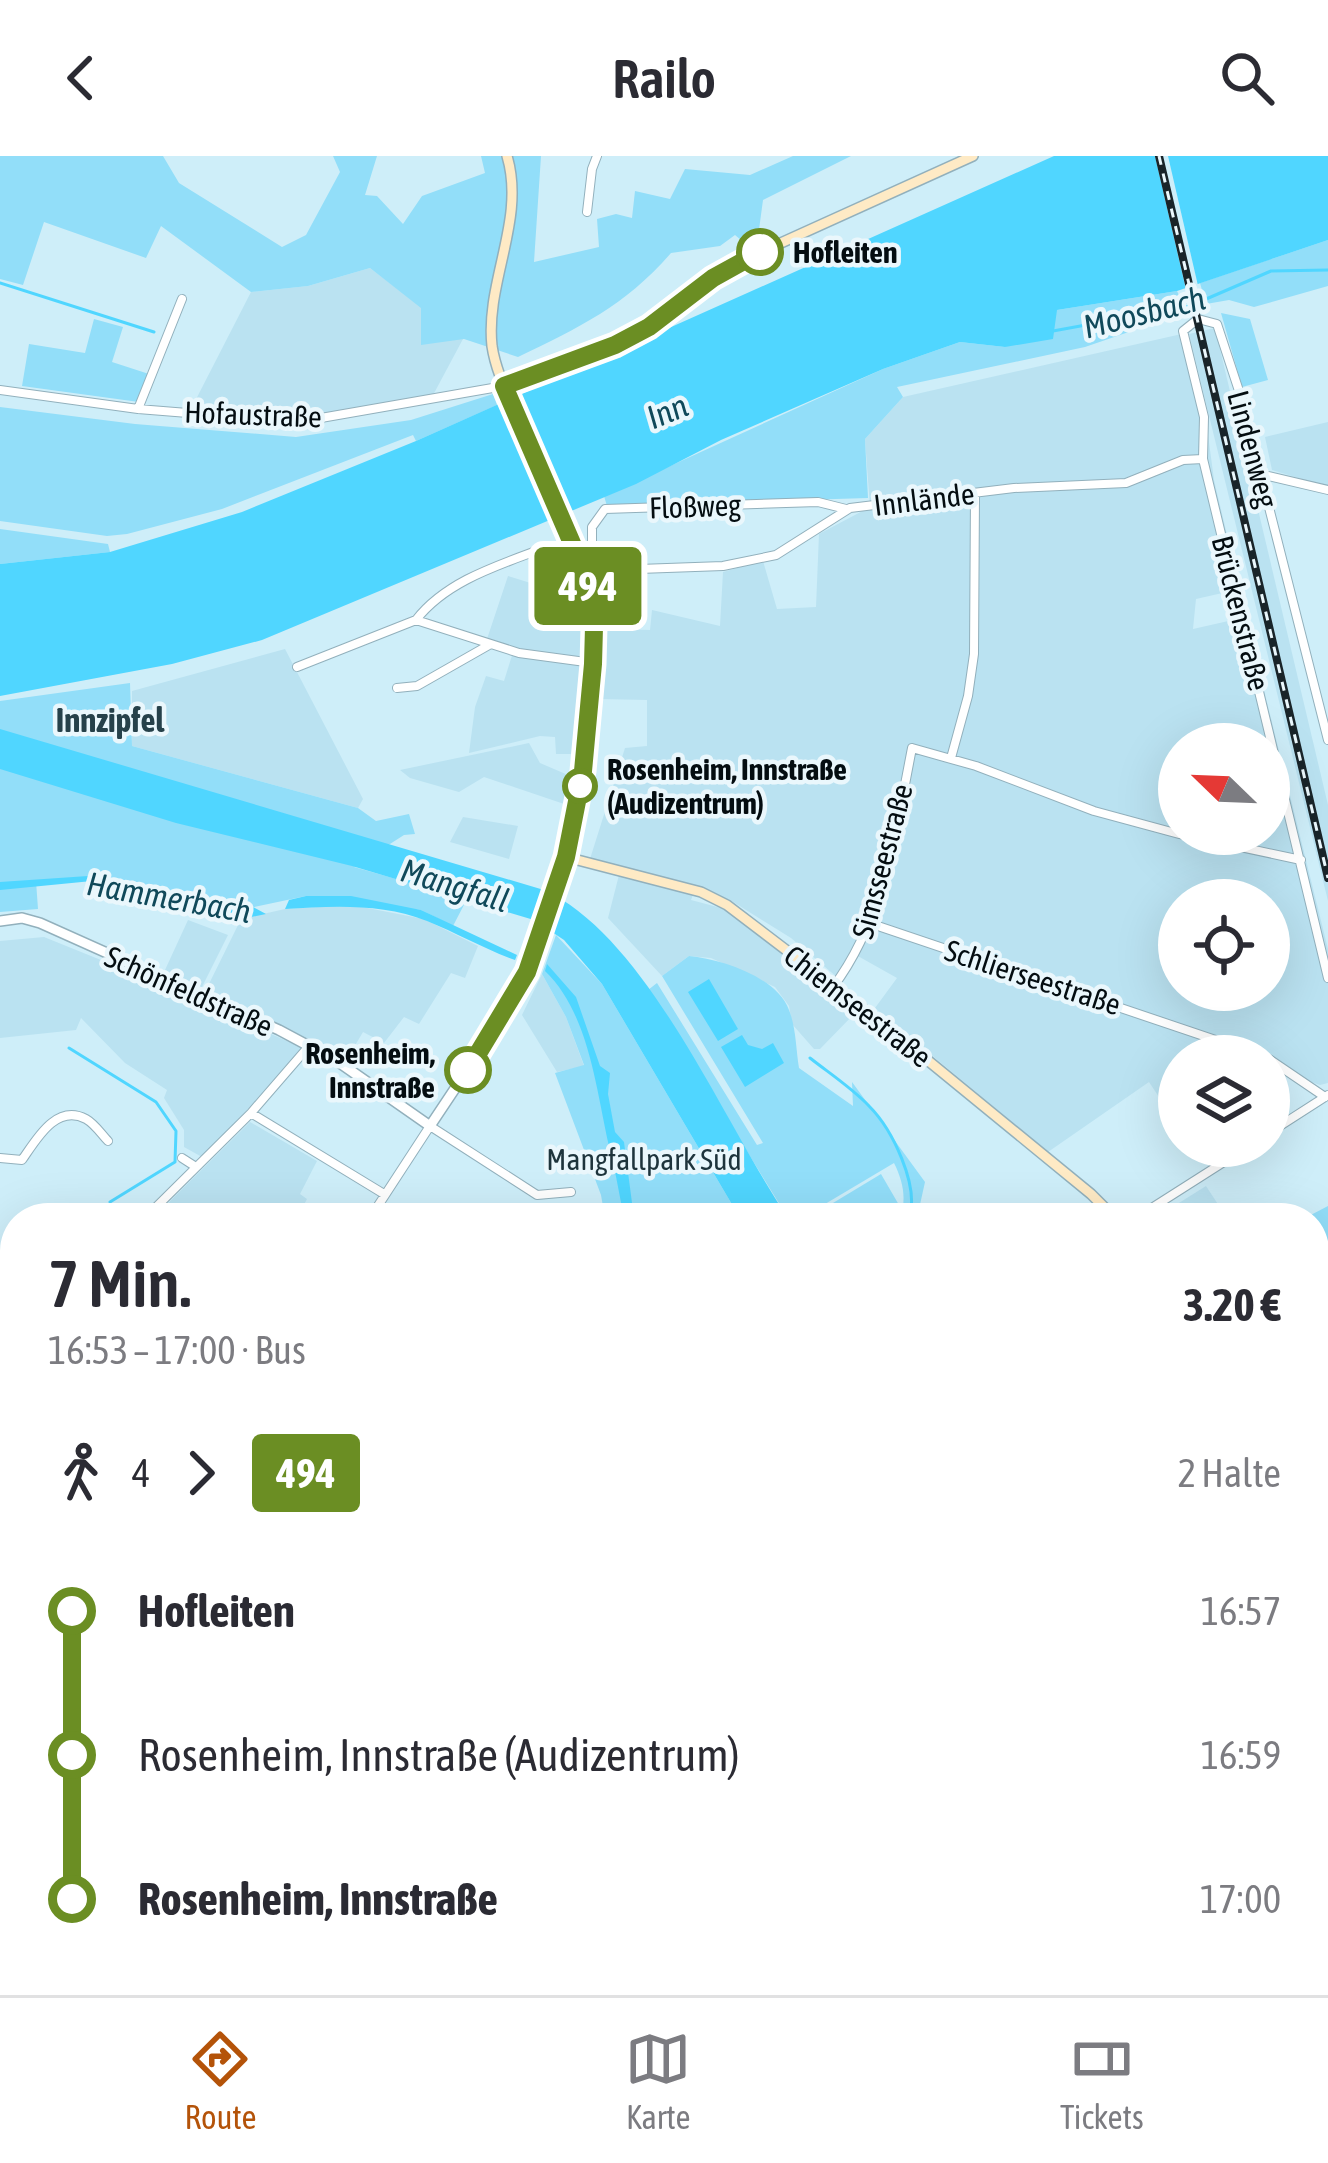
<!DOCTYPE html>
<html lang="de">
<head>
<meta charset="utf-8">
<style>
	body { margin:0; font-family:"Asap Condensed",sans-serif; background:#f7f7f7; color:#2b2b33; height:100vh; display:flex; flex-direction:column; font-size:45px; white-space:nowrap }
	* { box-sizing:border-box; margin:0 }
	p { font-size:39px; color:#7c7c81 }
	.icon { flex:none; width:66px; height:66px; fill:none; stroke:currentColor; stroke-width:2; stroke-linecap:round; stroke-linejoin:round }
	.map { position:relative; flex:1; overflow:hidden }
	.drawer { position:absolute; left:0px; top:1047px; width:1329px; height:792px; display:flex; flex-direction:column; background:#fff; border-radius:48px 48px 0 0; box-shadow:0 12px 48px #0002 }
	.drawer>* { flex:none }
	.badge { padding:0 24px; border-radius:9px; font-size:42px; line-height:78px }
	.needle { width:78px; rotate:293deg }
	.tools { position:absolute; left:1158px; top:567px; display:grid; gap:24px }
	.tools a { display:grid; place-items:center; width:132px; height:132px; border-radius:50%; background:#fff; box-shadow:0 12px 48px #0002; font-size:60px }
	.map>.badge { position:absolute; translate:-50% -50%; box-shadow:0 0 0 6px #fff }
	.legs { display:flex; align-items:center; gap:18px; height:132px; padding:0 48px; font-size:39px }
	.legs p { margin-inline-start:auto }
	.overview { display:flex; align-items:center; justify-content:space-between; height:204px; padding:0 48px }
	h1 { font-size:66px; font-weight:600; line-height:90px }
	ul { padding:0 48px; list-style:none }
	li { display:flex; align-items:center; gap:42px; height:144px; font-size:45px }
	li i { display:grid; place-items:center; width:18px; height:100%; margin:0 15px; background:currentColor }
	li i::after { content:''; width:30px; height:30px; margin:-15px; border:9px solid; border-radius:50%; background:#fff }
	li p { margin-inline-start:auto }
	li:first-child i { background:linear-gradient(#0000 50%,currentColor 0) }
	li:last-child i { background:linear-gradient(currentColor 50%,#0000 0) }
	header { display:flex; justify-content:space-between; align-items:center; height:156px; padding:0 48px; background:#fff; font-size:54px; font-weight:600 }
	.tabs { display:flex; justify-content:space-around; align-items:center; height:168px; border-top:3px solid #e1e1e2; background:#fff; font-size:33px; color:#7c7c81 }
	.tabs a { display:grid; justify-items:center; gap:6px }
	.tabs .current { color:#b45309 }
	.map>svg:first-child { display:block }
	.built { fill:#bae2f1; fill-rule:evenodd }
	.green { fill:#92def9 }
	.water { fill:#50d6ff }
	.pier { fill:#ceeef9 }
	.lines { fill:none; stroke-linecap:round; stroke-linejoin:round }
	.stream { stroke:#50d6ff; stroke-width:3 }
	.pedestrian-casing { stroke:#92b0bc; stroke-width:8 }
	.minor-casing { stroke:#92b0bc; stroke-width:10 }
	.tertiary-casing { stroke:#92b0bc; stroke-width:12 }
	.secondary-casing { stroke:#92b0bc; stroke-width:12 }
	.pedestrian { stroke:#fff; stroke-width:4.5 }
	.minor { stroke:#fff; stroke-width:8 }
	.tertiary { stroke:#fff; stroke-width:9 }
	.secondary { stroke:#feeac5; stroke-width:9 }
	.rail-casing { stroke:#192429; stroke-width:8 }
	.rail { stroke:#eaf7fc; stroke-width:3; stroke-dasharray:9; stroke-linecap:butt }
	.line-1-casing { stroke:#fff; stroke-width:27 }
	.line-1 { stroke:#6b8e23; stroke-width:18 }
	.stop-1-dot { fill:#fff; stroke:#6b8e23; stroke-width:6 }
	.labels { text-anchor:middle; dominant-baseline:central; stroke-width:9; stroke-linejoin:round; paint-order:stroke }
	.stop-label { font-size:30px; font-weight:bold; fill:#040d11; stroke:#eaf7fc; text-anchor:start }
	.street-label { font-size:30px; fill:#040d11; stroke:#eaf7fc }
	.park-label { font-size:30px; fill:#1e343c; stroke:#eaf7fc }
	.water-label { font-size:33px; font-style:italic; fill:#10495a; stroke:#eaf7fc }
	.neighbourhood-label { font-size:33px; font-weight:bold; fill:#26414a; stroke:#eaf7fc }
</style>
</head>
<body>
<header><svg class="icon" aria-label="back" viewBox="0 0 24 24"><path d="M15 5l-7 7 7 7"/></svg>Railo<svg class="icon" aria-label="search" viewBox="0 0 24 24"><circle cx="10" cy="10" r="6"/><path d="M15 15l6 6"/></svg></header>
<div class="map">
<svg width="1328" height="1839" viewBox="0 0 1328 1839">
	<rect width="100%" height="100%" fill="#ceeef9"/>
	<path class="built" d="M370,112L463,183L432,241L299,261L191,253L251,136L308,130Z
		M1215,172L1328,649V745L1189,178Z
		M1186,177L1206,264L1214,324L1240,433L1196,443L1193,473L1246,461L1328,793V927L1320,929L1269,912V900H1179V955L1171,959L1149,926L1048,996L875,852L897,822L856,799L838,822L791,782L730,744L696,731L691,744L725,753L856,856L820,893H814L792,868L789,850L775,831L711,802L689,800L662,820L608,762L619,719L590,703L625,592L647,590V544L598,543L604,473L650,474L652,454L720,470L723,416L763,405L777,453L816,451L819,378L870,351L865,283L903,241ZM1179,588H1269V678H1179ZM1179,744H1269V834H1179Z
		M1328,266V331L1272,314L1265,281Z
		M508,420L582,443L587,469L578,598H556L555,581L540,580L469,597L475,551L486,520L504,525L514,493L487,483Z
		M285,493L363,643L358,652L132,590V535Z
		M529,587L540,607L575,622L570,650L484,621L459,636L410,622L400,614Z
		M463,661L518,670L509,703L450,686Z
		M352,749L424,763L478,790L465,822L451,817L419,868L404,861L384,887L363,876L347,903L205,836L241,763L285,753Z
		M188,764L228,779L202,831L165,814Z
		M44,781L138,819L305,893L202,1001L184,991V974L164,942L167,934L125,907L81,862L76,874L0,882V785Z
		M542,818L566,861L584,910L557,916L522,859Z
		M250,966L317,1005L300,1038L307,1043L297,1062H209L196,1055L188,1062H153Z
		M1206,1030L1227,1062H1155Z
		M1314,1320L1328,1324V1516L1314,1542Z
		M1328,1641V1687L1314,1694V1650Z
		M909,1824H1022L1005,1839H920Z
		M1069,1824H1140L1123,1839H1051Z"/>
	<path class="green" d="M0,0H163L179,27L282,91L306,79L340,16L333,0H377L365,39L377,40L403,68L422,40L485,17L481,0H541L534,106L599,91L597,63L616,58L632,62L635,35L670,43L685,13L750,19L793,0H851L763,44L758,81L747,89L735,79L720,90L671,97C625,150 580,171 518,201L464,183L421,189V152L370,112L308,130L251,136L161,70L146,102L44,66L23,129L0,123Z
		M1328,84V130L1254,151L1229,144L1206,148L1200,127Z
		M1177,135L1187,156L1085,191L897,231L903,241L865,283L868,342L607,350L604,340L883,213L960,186L1005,191L1057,154Z
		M1221,157L1250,163L1268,224L1242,231Z
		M94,163L123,171L112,206L149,218L139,246L22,230L29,188L85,197Z
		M493,238L497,249L416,285L413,279L222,353L127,378L107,380L0,365V251L135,268L296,281L411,264Z
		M0,373L108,388L110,396L0,408Z
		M130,527L132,590L358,652L376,665L409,658L415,678L404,679L354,711L467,743L453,770L421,754L306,740L245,753L124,724L36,725L38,753L0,756V545Z
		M556,779L602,828L740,1062H605L601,1039L555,917L584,909L566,861L542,818Z
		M689,800C721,803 777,821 789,854C796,871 796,894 799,912L853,950L852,926L925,1026L917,1062H900C907,1043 903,1025 894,1007L820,1051L825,1062H788L648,834L657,827L757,989L763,987L662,820Z
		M881,1018L899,1049L877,1062H835L828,1050Z
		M1328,1050V1102L1314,1106V1062H1305Z
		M1328,1516V1563L1314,1584V1542Z
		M174,1824H285L276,1839H174Z
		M1022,1824H1068L1050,1839H1005Z
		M1140,1824H1184L1167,1839H1123Z"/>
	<path class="water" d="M1054,0H1328V84L1177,135L1057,154L1053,183L1005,191L960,186L883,213L721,284L636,328L262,484L172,508L0,540V408L110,396L242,356L416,285Z
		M0,573L544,734C648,781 724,968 788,1062H740L602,828L564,784L534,764L352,710L176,667L0,613Z
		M88,720L124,724L245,753L253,751L266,758L241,763L92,725L0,734V726Z
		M306,740H351L421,754L517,799L515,804C484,793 457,777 427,765C382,747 332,750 285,753L289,744Z
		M547,808L576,841L600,910L610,917L608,938L615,976L624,986L634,1062H624L613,1005L616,991L609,990C596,933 589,857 545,815Z
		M709,823L738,873L718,885L688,836Z
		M742,879L748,889L762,893L773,887L784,907L745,931L721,891Z"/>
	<path class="pier" d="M1155,0H1168L1199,134L1187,138Z"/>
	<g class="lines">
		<path class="stream" d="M0,127L154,176
			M1053,175L1190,150L1271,115L1328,114
			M69,892L156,946L176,975L175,1006L110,1046
			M810,902C829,917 852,932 869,950C892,973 920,1030 909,1062
			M1314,1381L1328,1385
			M553,1833L555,1839"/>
		<g class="pedestrian-casing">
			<path id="pedestrian" d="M0,1285L15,1281
				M0,1303L13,1332
				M0,1350L15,1346
				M0,1401L9,1414L15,1416
				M0,1488L15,1477
				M0,1561L15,1555"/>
		</g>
		<g class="minor-casing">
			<path id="minor" d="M587,56L592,13L597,0
				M0,234L138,253L298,266L504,230
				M138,253L182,143
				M1260,318L1328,334
				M592,412V371L605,353L818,346L846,353
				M583,415L723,410L776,399L850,352L1014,332L1126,327L1183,304L1203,303
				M416,464L519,497L593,507
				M297,511L416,464C446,425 499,409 544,392C568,391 570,419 577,438L590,440
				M397,532L417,530L489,489
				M1328,584L1241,241L1217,168L1198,163L1183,175L1204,261L1203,303L1328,822
				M951,602L968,540L974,498L975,337
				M1180,678L1301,704
				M869,767L1263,900
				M833,831C884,764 896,673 912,592L976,610L1094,655L1179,678
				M1269,903L1325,941
				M251,957L384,1038
				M1269,977L1328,939
				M0,1002L22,1004C36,984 56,947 86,963C95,968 102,979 108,985
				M182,1002L196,1011
				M145,1062L251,957L309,890
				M370,1062L430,970L537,1039L571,1036
				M1136,1062L1249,990
				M1314,1111L1328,1108
				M0,1146L15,1148
				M0,1219L15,1221
				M0,1296L15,1295
				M0,1659L15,1678
				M1314,1746L1328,1738
				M1314,1798L1322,1839
				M0,1812L15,1793
				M78,1824L79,1839
				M459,1824L463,1839
				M169,1839L170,1824"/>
		</g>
		<g class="tertiary-casing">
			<path id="tertiary" d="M0,765L22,762L40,767L279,874L337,905L430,970L504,859L527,816L566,701"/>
		</g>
		<g class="secondary-casing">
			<path id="secondary" d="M507,0C526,64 485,126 492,190C496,217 510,243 520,268C541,315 565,362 582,411C612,497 583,613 566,701L701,736L727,749L887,871L1091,1038L1115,1062
				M504,230L615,189L649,171L713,122L761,96L973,0
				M1314,1119L1328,1116
				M0,1636L15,1627
				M900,1824L911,1839
				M763,1839L768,1824"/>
		</g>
		<use href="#pedestrian" class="pedestrian"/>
		<use href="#minor" class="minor"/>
		<use href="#tertiary" class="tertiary"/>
		<use href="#secondary" class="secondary"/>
		<g class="rail-casing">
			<path id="rail" d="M1159,0L1328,722
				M1314,1615L1328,1596
				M1314,1661L1328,1651
				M1074,1839L1091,1824
				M1099,1839L1116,1824"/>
		</g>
		<use href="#rail" class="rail"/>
	</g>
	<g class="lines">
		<g class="line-1-casing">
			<path id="line-1" d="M468,914L527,816L566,701L583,615L593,508L594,471L584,415L504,230L615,189L649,171L713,122L760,96"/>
		</g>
		<use href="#line-1" class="line-1"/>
	</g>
	<g class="stop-1-dot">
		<circle cx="760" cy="96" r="21"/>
		<circle cx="580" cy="630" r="15"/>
		<circle cx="468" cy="914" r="21"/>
	</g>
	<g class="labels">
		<g class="stop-label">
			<text x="793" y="96">Hofleiten</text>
			<text x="607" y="613">Rosenheim, Innstraße<tspan x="607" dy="34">(Audizentrum)</tspan></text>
			<text x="435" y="897" text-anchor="end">Rosenheim,<tspan x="435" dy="34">Innstraße</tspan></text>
		</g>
		<g class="street-label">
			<text transform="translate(253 258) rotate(2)">Hofaustraße</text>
			<text transform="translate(1253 293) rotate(75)">Lindenweg</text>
			<text transform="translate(924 343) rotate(-7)">Innlände</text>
			<text transform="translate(695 350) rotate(-2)">Floßweg</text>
			<text transform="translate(1241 457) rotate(76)">Brückenstraße</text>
			<text transform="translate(882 705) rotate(-75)">Simsseestraße</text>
			<text transform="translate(1033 821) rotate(18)">Schlierseestraße</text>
			<text transform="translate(189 835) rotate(24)">Schönfeldstraße</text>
			<text transform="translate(858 850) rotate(38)">Chiemseestraße</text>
		</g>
		<g class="park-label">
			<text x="644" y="1003">Mangfallpark Süd</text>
		</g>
		<g class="water-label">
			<text transform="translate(1144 156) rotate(-14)">Moosbach</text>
			<text transform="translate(667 255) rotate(-22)">Inn</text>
			<text transform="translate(455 729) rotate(17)">Mangfall</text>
			<text transform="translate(169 741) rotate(10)">Hammerbach</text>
		</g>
		<g class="neighbourhood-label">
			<text x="110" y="564">Innzipfel</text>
		</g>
	</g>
</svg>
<div class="tools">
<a><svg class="needle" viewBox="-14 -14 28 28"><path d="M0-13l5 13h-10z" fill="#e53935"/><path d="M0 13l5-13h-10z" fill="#7c7c81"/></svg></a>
<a><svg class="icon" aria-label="locate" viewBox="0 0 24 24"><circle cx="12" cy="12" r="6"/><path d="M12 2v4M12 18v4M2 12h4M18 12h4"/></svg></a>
<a><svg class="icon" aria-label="layers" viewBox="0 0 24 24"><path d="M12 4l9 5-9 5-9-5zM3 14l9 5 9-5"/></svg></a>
</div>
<b class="badge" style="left:588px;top:430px;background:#6b8e23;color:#fff">494</b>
<section class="drawer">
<div class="overview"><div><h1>7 Min.</h1><p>16:53 – 17:00 · Bus</p></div><b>3.20 €</b></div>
<div class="legs"><svg class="icon" aria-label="walk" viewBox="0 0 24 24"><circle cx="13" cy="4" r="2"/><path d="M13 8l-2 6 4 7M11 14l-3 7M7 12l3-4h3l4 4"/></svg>4<svg class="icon" aria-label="forward" viewBox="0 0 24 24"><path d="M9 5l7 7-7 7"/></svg><b class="badge" style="background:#6b8e23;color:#fff">494</b><p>2 Halte</p></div>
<ul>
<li><i style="color:#6b8e23"></i><b>Hofleiten</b><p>16:57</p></li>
<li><i style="color:#6b8e23"></i><span>Rosenheim, Innstraße (Audizentrum)</span><p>16:59</p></li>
<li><i style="color:#6b8e23"></i><b>Rosenheim, Innstraße</b><p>17:00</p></li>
</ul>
</section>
</div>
<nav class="tabs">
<a class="current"><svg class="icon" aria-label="directions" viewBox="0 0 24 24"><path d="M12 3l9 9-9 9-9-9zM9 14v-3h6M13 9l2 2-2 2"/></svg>Route</a>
<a><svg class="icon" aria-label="map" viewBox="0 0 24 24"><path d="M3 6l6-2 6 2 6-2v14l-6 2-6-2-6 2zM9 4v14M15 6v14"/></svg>Karte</a>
<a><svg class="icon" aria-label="tickets" viewBox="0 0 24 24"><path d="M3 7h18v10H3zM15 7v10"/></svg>Tickets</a>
</nav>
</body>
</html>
